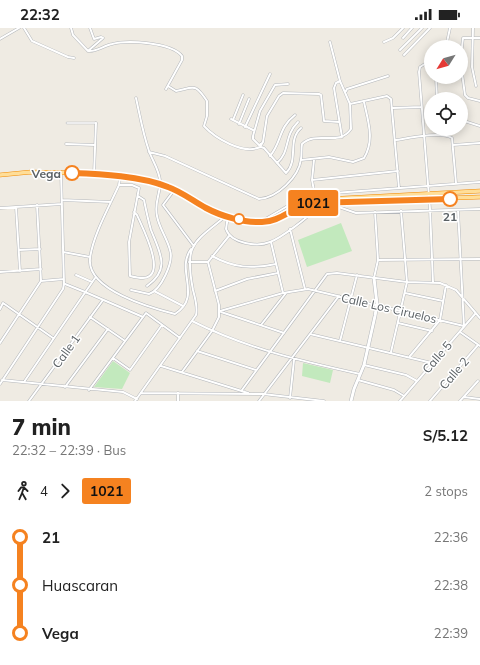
<!DOCTYPE html>
<html lang="en">
<head>
<meta charset="utf-8">
<style>
	body { margin:0; font-family:Mulish,sans-serif; background:#f6f6f6; color:#222; height:100vh; display:flex; flex-direction:column; font-size:15px; white-space:nowrap }
	* { box-sizing:border-box; margin:0 }
	p { font-size:13px; color:#767676 }
	.icon { flex:none; width:22px; height:22px; fill:none; stroke:currentColor; stroke-width:2; stroke-linecap:round; stroke-linejoin:round }
	.map { position:relative; height:373px; overflow:hidden }
	.side { display:flex; flex-direction:column; background:#fff; flex:1 }
	.side>* { flex:none }
	.badge { padding:0 8px; border-radius:3px; font-size:14px; line-height:26px }
	.needle { width:26px; rotate:233deg }
	.fabs { position:absolute; left:424px; top:12px; display:grid; gap:8px }
	.fabs a { display:grid; place-items:center; width:44px; height:44px; border-radius:50%; background:#fff; box-shadow:0 2px 10px #0003; font-size:20px }
	.map>.badge { position:absolute; translate:-50% -50%; box-shadow:0 0 0 2px #fff }
	.legs { display:flex; align-items:center; gap:6px; height:44px; padding:0 12px; font-size:13px }
	.legs p { margin-inline-start:auto }
	.head { display:flex; align-items:center; justify-content:space-between; height:68px; padding:0 12px }
	h1 { font-size:22px; font-weight:800; line-height:30px }
	ul { padding:0 12px; list-style:none }
	li { display:flex; align-items:center; gap:14px; height:48px; font-size:15px }
	li i { display:grid; place-items:center; width:6px; height:100%; margin:0 5px; background:currentColor }
	li i::after { content:''; width:10px; height:10px; margin:-5px; border:3px solid; border-radius:50%; background:#fff }
	li p { margin-inline-start:auto }
	li:first-child i { background:linear-gradient(#0000 50%,currentColor 0) }
	li:last-child i { background:linear-gradient(currentColor 50%,#0000 0) }
	.status { display:flex; justify-content:space-between; align-items:center; height:28px; padding:0 20px; background:#fff; direction:ltr }
	.status svg { height:11px; fill:currentColor }
	.map>svg:first-child { display:block }
	.green { fill:#c2e9bd }
	.lines { fill:none; stroke-linecap:round; stroke-linejoin:round }
	.pedestrian-casing { stroke:#b4b7bb; stroke-width:2.5 }
	.minor-casing { stroke:#b4b7bb; stroke-width:3 }
	.tertiary-casing { stroke:#b4b7bb; stroke-width:4 }
	.trunk-casing { stroke:#f28a00; stroke-width:4.5 }
	.pedestrian { stroke:#fff; stroke-width:1.5 }
	.minor { stroke:#fff; stroke-width:2 }
	.tertiary { stroke:#fff; stroke-width:3 }
	.trunk { stroke:#ffde99; stroke-width:3.5 }
	.line-1-casing { stroke:#fff; stroke-width:9 }
	.line-1 { stroke:#f58220; stroke-width:6 }
	.stop-1-dot { fill:#fff; stroke:#f58220; stroke-width:2 }
	.labels { text-anchor:middle; dominant-baseline:central; stroke-width:3; stroke-linejoin:round; paint-order:stroke }
	.stop-label { font-size:12px; font-weight:bold; fill:#5b6165; stroke:#fff; text-anchor:end }
	.street-label { font-size:12px; fill:#5b6165; stroke:#fff }
</style>
</head>
<body>
<div class="status"><b>22:32</b><svg viewBox="0 0 49 12"><path d="M0 12V9h3v3zM5 12V6h3v6zM10 12V3h3v9zM15 12V0h3v12zM26 1h20v11H26zM47 4h2v5h-2z"/></svg></div>
<div class="map">
<svg width="480" height="373" viewBox="0 0 480 373">
	<rect width="100%" height="100%" fill="#efebe3"/>
	<path class="green" d="M341,195L352,223L307,239L298,212Z
		M113,333L130,345L122,361L94,359Z
		M303,335L333,342L330,355L302,348Z"/>
	<g class="lines">
		<g class="pedestrian-casing">
			<path id="pedestrian" d="M67,95H96"/>
		</g>
		<g class="minor-casing">
			<path id="minor" d="M24,0L32,13L68,29L74,30
				M71,0L73,7L88,23L103,10L101,9L94,11L90,0
				M473,0L472,39L476,58
				M403,10L412,0
				M0,11L19,0
				M384,14L393,10L403,0
				M446,19L450,0
				M400,22L422,0
				M88,23C96,24 103,18 112,16C127,12 171,14 182,28V32L166,61
				M404,27L430,0
				M461,27L463,10H480
				M431,32L420,39L419,44L430,181L433,255
				M461,38L465,67L468,70L480,73
				M436,49L437,71
				M340,53L336,55L334,60L342,109
				M168,58L176,63C195,59 195,55 207,73V88L204,98C215,110 243,127 260,119L263,114L267,88L279,68L283,65L319,66L321,67L324,93L339,94
				M346,63L347,61L388,48
				M350,76L387,68L391,71L399,160
				M393,80L421,79
				M231,91L253,102
				M233,92L243,67
				M461,92L480,98
				M239,96L249,71
				M245,99L270,46
				M396,112C409,110 441,103 452,110L456,155
				M262,115L259,117L253,111V108L260,83L275,57L288,56
				M66,116L95,117
				M453,117L480,115
				M261,119L264,120L286,145C299,132 287,112 301,100
				M149,124L165,128L259,171C277,170 299,149 301,131C302,126 301,121 302,116C316,102 339,119 351,101L350,76L340,53L330,14
				M270,128C282,114 278,100 295,87
				M301,132L329,129L353,134L364,130C375,112 368,93 364,74
				M314,132L312,152L315,168
				M277,135C291,123 283,109 298,94
				M94,146L96,95
				M120,150L119,157C110,177 92,209 90,231C87,262 151,280 175,286C203,268 175,243 191,221
				M312,152L398,143
				M119,157H132L139,160L129,214L130,248C134,249 139,250 143,250C169,249 141,197 137,187L134,184
				M175,161L163,177L193,217
				M138,168L144,172C146,182 148,192 151,202C160,225 171,241 147,258
				M62,172L111,174
				M330,176L356,185L480,181
				M16,179L20,243
				M0,180L62,176
				M228,188L226,201C231,216 258,219 270,214C281,210 309,189 316,180L315,175
				M262,193L296,173L321,166L480,154
				M290,201L305,261
				M271,214L283,265
				M19,222L40,221
				M63,224L90,229
				M212,228C234,240 251,241 276,236
				M378,232L480,231
				M189,234H208
				M0,244L41,241
				M76,247L92,254
				M374,250L378,232L375,184
				M41,253L64,251
				M65,256L85,264L143,289
				M131,262L149,266C161,262 174,234 170,222C167,210 159,200 157,188C154,175 160,167 160,155C161,145 152,132 149,123C143,106 140,88 136,70
				M154,263L183,278
				M215,263L247,251L278,245
				M405,265L443,273
				M0,281L3,275L53,310
				M220,283L283,265L308,261L464,298L458,182
				M221,284L284,305
				M90,289L125,313
				M192,293C248,321 301,333 360,346
				M398,295L432,303
				M261,297L286,265
				M460,304L480,318
				M310,306L432,335
				M340,313L357,247
				M0,315L41,253L37,177
				M197,323L256,342
				M391,324L407,254L401,183
				M410,328L440,292L446,257
				M113,330L130,342L162,297
				M364,337L406,347L417,353
				M161,338L248,365
				M182,344L212,303L219,289V277L208,234L229,208
				M2,352L123,364L137,371
				M358,352L394,362L404,368
				M24,354L95,250
				M0,356L63,261L64,256L61,144
				M65,359L108,301
				M89,362L146,285L180,310
				M242,362L327,246L337,245L407,254L440,255L456,262L480,290
				M141,365L263,366L324,373
				M178,365V373
				M464,369L480,371
				M290,370L294,332
				M29,373L103,272
				M135,373L196,287C198,279 195,270 193,262C184,216 193,215 226,188
				M259,373L339,268
				M400,373L475,286
				M430,373L478,317
				M460,373L478,353"/>
		</g>
		<g class="tertiary-casing">
			<path id="tertiary" d="M351,373L354,361L364,337L375,288L377,276L374,250"/>
		</g>
		<g class="trunk-casing">
			<path id="trunk" d="M0,147L31,144L79,145L152,154L175,161L215,184L253,194L273,192L298,180L315,175L480,169
				M318,174L328,171L480,163"/>
		</g>
		<use href="#pedestrian" class="pedestrian"/>
		<use href="#minor" class="minor"/>
		<use href="#tertiary" class="tertiary"/>
		<use href="#trunk" class="trunk"/>
	</g>
	<g class="lines">
		<g class="line-1-casing">
			<path id="line-1" d="M72,145C101,146 141,148 168,159C182,164 193,173 206,180C221,188 244,195 262,194C280,194 294,178 313,175L450,171"/>
		</g>
		<use href="#line-1" class="line-1"/>
	</g>
	<g class="stop-1-dot">
		<circle cx="72" cy="145" r="7"/>
		<circle cx="450" cy="171" r="7"/>
		<circle cx="239" cy="191" r="5"/>
	</g>
	<g class="labels">
		<g class="stop-label">
			<text x="61" y="145">Vega</text>
			<text x="450" y="188" text-anchor="middle">21</text>
		</g>
		<g class="street-label">
			<text transform="translate(389 280) rotate(13)">Calle Los Ciruelos</text>
			<text transform="translate(66 323) rotate(-54)">Calle 1</text>
			<text transform="translate(437 329) rotate(-49)">Calle 5</text>
			<text transform="translate(454 345) rotate(-49)">Calle 2</text>
		</g>
	</g>
</svg>
<div class="fabs">
<a><svg class="needle" viewBox="-14 -14 28 28"><path d="M0-13l5 13h-10z" fill="#e53935"/><path d="M0 13l5-13h-10z" fill="#767676"/></svg></a>
<a><svg class="icon" aria-label="locate" viewBox="0 0 24 24"><circle cx="12" cy="12" r="6"/><path d="M12 2v4M12 18v4M2 12h4M18 12h4"/></svg></a>
</div>
<b class="badge" style="left:313px;top:175px;background:#f58220;color:#111">1021</b>
</div>
<section class="side">
<div class="head"><div><h1>7 min</h1><p>22:32 – 22:39 · Bus</p></div><b>S/5.12</b></div>
<div class="legs"><svg class="icon" aria-label="walk" viewBox="0 0 24 24"><circle cx="13" cy="4" r="2"/><path d="M13 8l-2 6 4 7M11 14l-3 7M7 12l3-4h3l4 4"/></svg>4<svg class="icon" aria-label="forward" viewBox="0 0 24 24"><path d="M9 5l7 7-7 7"/></svg><b class="badge" style="background:#f58220;color:#111">1021</b><p>2 stops</p></div>
<ul>
<li><i style="color:#f58220"></i><b>21</b><p>22:36</p></li>
<li><i style="color:#f58220"></i><span>Huascaran</span><p>22:38</p></li>
<li><i style="color:#f58220"></i><b>Vega</b><p>22:39</p></li>
</ul>
</section>
</body>
</html>
